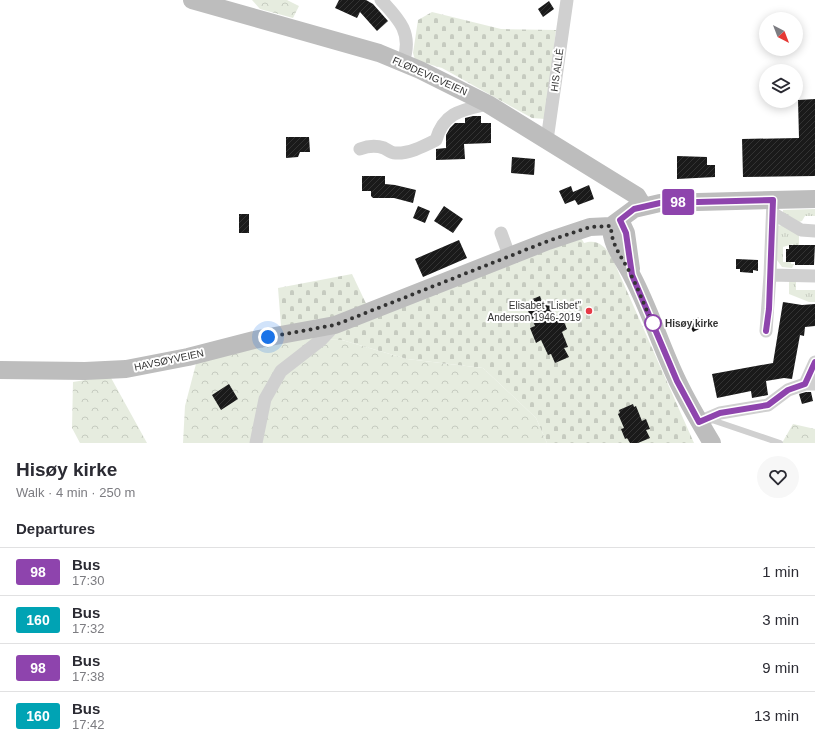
<!DOCTYPE html>
<html lang="en">
<head>
<meta charset="utf-8">
<style>
	body { margin:0; font-family:Helvetica,sans-serif; background:#f7f7f7; color:#2b2b33; height:100vh; display:flex; flex-direction:column; font-size:15px; white-space:nowrap }
	* { box-sizing:border-box; margin:0 }
	p { font-size:13px; color:#7c7c81 }
	.icon { flex:none; width:22px; height:22px; fill:none; stroke:currentColor; stroke-width:2; stroke-linecap:round; stroke-linejoin:round }
	.map { position:relative; height:443px; overflow:hidden }
	.sheet { display:flex; flex-direction:column; background:#fff; flex:1 }
	.sheet>* { flex:none }
	.badge { padding:0 8px; border-radius:3px; font-size:14px; line-height:26px }
	.needle { width:26px; rotate:138deg }
	.tools { position:absolute; left:759px; top:12px; display:grid; gap:8px }
	.tools a { display:grid; place-items:center; width:44px; height:44px; border-radius:50%; background:#fff; box-shadow:0 2px 10px #0003; font-size:20px }
	.you { position:absolute; width:20px; height:20px; margin:-10px; border:3px solid #fff; border-radius:50%; background:#1a73e8; box-shadow:0 0 0 6px #1a73e833 }
	.map>.badge { position:absolute; translate:-50% -50%; box-shadow:0 0 0 2px #fff }
	h2 { padding:0 16px; font-size:15px; line-height:36px }
	.round { display:grid; place-items:center; flex:none; width:42px; height:42px; border-radius:21px; background:#f7f7f7 }
	.headline { display:flex; align-items:center; justify-content:space-between; height:68px; padding:0 16px }
	h1 { font-size:19px; font-weight:700; line-height:30px }
	ul { padding:0; list-style:none }
	li { display:flex; align-items:center; gap:12px; height:48px; padding:0 16px; border-top:1px solid #e1e1e2 }
	li div { flex:1 }
	li b { display:block; font-size:15px }
	li em { font-style:normal }
	li .badge { min-width:44px; font-weight:700; text-align:center }
	.map>svg:first-child { display:block }
	.grass { fill:url(#grass-tufts) }
	.forest { fill:url(#forest-crowns) }
	.cemetery { fill:url(#cemetery-stones) }
	.building { fill:url(#building-hatch) }
	.lines { fill:none; stroke-linecap:round; stroke-linejoin:round }
	.lane { stroke:#d0d0d0; stroke-width:6 }
	.street { stroke:#d0d0d0; stroke-width:13 }
	.secondary { stroke:#bdbdbd; stroke-width:18 }
	.line-casing { stroke:#fff; stroke-width:9 }
	.line { stroke:#8e44ad; stroke-width:6 }
	.walk { stroke:#333; stroke-width:4; stroke-dasharray:0 7.2 }
	.poi-dot { fill:#e63946; stroke:#fff; stroke-width:1.5 }
	.stop-dot { fill:#fff; stroke:#8e44ad; stroke-width:2 }
	.labels { text-anchor:middle; dominant-baseline:central; stroke-width:4; stroke-linejoin:round; paint-order:stroke }
	.street-label { font-size:10px; fill:#333; stroke:#fff }
	.poi-label { font-size:10px; fill:#333; stroke:#fff; text-anchor:end }
	.stop-label { font-size:10px; font-weight:bold; fill:#333; stroke:#fff; text-anchor:start }
</style>
</head>
<body>
<div class="map">
<svg width="815" height="443" viewBox="0 0 815 443">
	<defs>
		<pattern id="grass-tufts" width="24" height="20" patternUnits="userSpaceOnUse"><rect width="24" height="20" fill="#e6ecdf"/><path d="M3 7l-1-3M5 7V3M7 7l1-3M15 17l-1-3M17 17v-4M19 17l1-3" fill="none" stroke="#c6cbc0"/></pattern>
		<pattern id="forest-crowns" width="20" height="18" patternUnits="userSpaceOnUse"><rect width="20" height="18" fill="#e6ecdf"/><path d="M2 6a3 3 0 1 1 6 0M12 15a3 3 0 1 1 6 0" fill="none" stroke="#c6cbc0"/></pattern>
		<pattern id="cemetery-stones" width="16" height="16" patternUnits="userSpaceOnUse"><rect width="16" height="16" fill="#e6ecdf"/><path d="M2 7V4a2 2 0 0 1 4 0v3zM10 15v-3a2 2 0 0 1 4 0v3z" fill="#c6cbc0"/></pattern>
		<pattern id="building-hatch" width="6" height="6" patternUnits="userSpaceOnUse"><rect width="6" height="6" fill="#1a1a1a"/><path d="M-1 1l2-2M0 6l6-6M5 7l2-2" fill="none" stroke="#333"/></pattern>
	</defs>
	<rect width="100%" height="100%" fill="#fff"/>
	<path class="grass" d="M815,209V216H805L802,221L799,222L783,214V210Z
		M782,225L799,235V248H793V244L783,247V262H791V264H794L792,268L782,267L774,256L777,226Z
		M789,281H796V290H815V302H809L789,294Z"/>
	<path class="forest" d="M252,0H287L299,6L293,18L260,9Z
		M282,338L342,340L407,359L483,368L536,418L547,443H183L185,406L197,360Z
		M110,376L147,443H80L72,428L73,382Z
		M793,424L815,429V443H782Z"/>
	<path class="cemetery" d="M432,12L501,29L556,30L545,119L532,118L442,68L415,60L413,53L418,20Z
		M580,236L584,243C597,239 603,245 611,255L694,443H547L536,418L483,368L407,359L342,340L282,338L278,288L352,274L371,314Z"/>
	<path class="building" d="M339,0H366L373,4L388,21L377,31L360,12L357,18L335,8Z
		M549,1L554,9L543,17L538,9Z
		M815,99V176L743,177L742,139L799,138L798,100Z
		M473,116H481V123H491V143L464,144L465,159L436,160V149L446,148V135L450,128L455,123H465V118Z
		M286,137H309L310,152H300L298,157L286,158Z
		M677,156L707,157V165H715V177L677,179Z
		M512,157L535,159L534,175L511,173Z
		M362,176H385V184L395,185L416,190L413,203L394,198H373L371,196V191H362Z
		M589,185L594,199L578,205L575,200L565,204L559,191L571,186L573,192Z
		M418,206L430,211L425,223L413,218Z
		M444,206L463,219L453,233L434,221Z
		M239,214H249V233H239Z
		M459,240L467,258L423,277L415,259Z
		M789,245H815L814,265H795V262H786V249H789Z
		M736,259L758,260V271L753,270V273L740,272V269H736Z
		M540,296L543,305L549,302L556,317L561,315L567,329L562,332L568,347L564,348L569,357L555,363L551,354L548,355L541,340L536,343L530,328L535,326L528,311L534,309L530,300Z
		M783,302L802,305L815,304V326L805,327L804,336L800,335L792,379L784,378L766,381L768,395L752,398L751,391L717,398L712,374L773,363Z
		M698,317L703,327L693,332L688,322Z
		M229,384L238,399L221,410L212,395Z
		M806,392H811L813,401L802,404L799,394Z
		M633,404L634,407L636,406L642,421L646,419L650,429L646,430L650,438L638,443H630L627,438L625,439L621,429L624,428L618,414L620,413L619,410Z"/>
	<g class="lines">
		<path class="lane" d="M709,419L780,443"/>
		<path class="street" d="M381,0C400,20 413,34 403,62
			M547,140L567,0
			M360,149C368,146 375,145 384,148C388,150 391,153 395,153C409,154 424,146 436,140C444,112 462,110 488,104
			M773,200L770,275L815,276
			M774,214L801,230L815,231
			M501,233L509,255
			M766,331L770,275
			M805,384L815,362
			M699,422L720,413L768,405L788,390L805,384H815
			M256,443L265,399L281,371L321,340L335,325"/>
		<path class="secondary" d="M192,0L379,53L420,70L488,104L637,196L643,206
			M620,220L626,233L631,269
			M611,226C611,246 623,258 632,276C650,310 661,347 678,382C688,403 700,423 712,443
			M611,226L634,209L660,203L815,199
			M0,370L85,371L126,369L188,357L254,340L335,325L548,241L590,227L611,226"/>
	</g>
	<g class="lines">
		<g class="line-casing">
			<path id="line" d="M766,331L769,309L773,200L660,203L634,209L620,220L626,233L632,275L677,381L699,422L720,413L768,405L788,390L805,384L815,362"/>
		</g>
		<use href="#line" class="line"/>
		<path class="walk" d="M268,337L335,325L548,241L590,227L611,226C611,247 624,259 632,277C640,292 645,309 653,323"/>
	</g>
	<circle class="poi-dot" cx="589" cy="311" r="4"/>
	<circle class="stop-dot" cx="653" cy="323" r="8"/>
	<g class="labels">
		<g class="street-label">
			<text transform="translate(557 70) rotate(-82)">HIS ALLÈ</text>
			<text transform="translate(430 76) rotate(24)">FLØDEVIGVEIEN</text>
			<text transform="translate(169 360) rotate(-12)">HAVSØYVEIEN</text>
		</g>
		<g class="poi-label">
			<text x="581" y="305">Elisabet "Lisbet"<tspan x="581" dy="12">Anderson 1946-2019</tspan></text>
		</g>
		<g class="stop-label">
			<text x="665" y="323">Hisøy kirke</text>
		</g>
	</g>
</svg>
<div class="tools">
<a><svg class="needle" viewBox="-14 -14 28 28"><path d="M0-13l5 13h-10z" fill="#e53935"/><path d="M0 13l5-13h-10z" fill="#7c7c81"/></svg></a>
<a><svg class="icon" aria-label="layers" viewBox="0 0 24 24"><path d="M12 4l9 5-9 5-9-5zM3 14l9 5 9-5"/></svg></a>
</div>
<div class="you" style="left:268px;top:337px"></div>
<b class="badge" style="left:678px;top:202px;background:#8e44ad;color:#fff">98</b>
</div>
<section class="sheet">
<div class="headline"><div><h1>Hisøy kirke</h1><p>Walk · 4 min · 250 m</p></div><a class="round"><svg class="icon" aria-label="heart" viewBox="0 0 24 24"><path d="M12 20l-8-8c-3-5 5-10 8-4 3-6 11-1 8 4z"/></svg></a></div>
<h2>Departures</h2>
<ul>
<li><span class="badge" style="background:#8e44ad;color:#fff">98</span><div><b>Bus</b><p>17:30</p></div><em>1 min</em></li>
<li><span class="badge" style="background:#00a3b4;color:#fff">160</span><div><b>Bus</b><p>17:32</p></div><em>3 min</em></li>
<li><span class="badge" style="background:#8e44ad;color:#fff">98</span><div><b>Bus</b><p>17:38</p></div><em>9 min</em></li>
<li><span class="badge" style="background:#00a3b4;color:#fff">160</span><div><b>Bus</b><p>17:42</p></div><em>13 min</em></li>
</ul>
</section>
</body>
</html>
